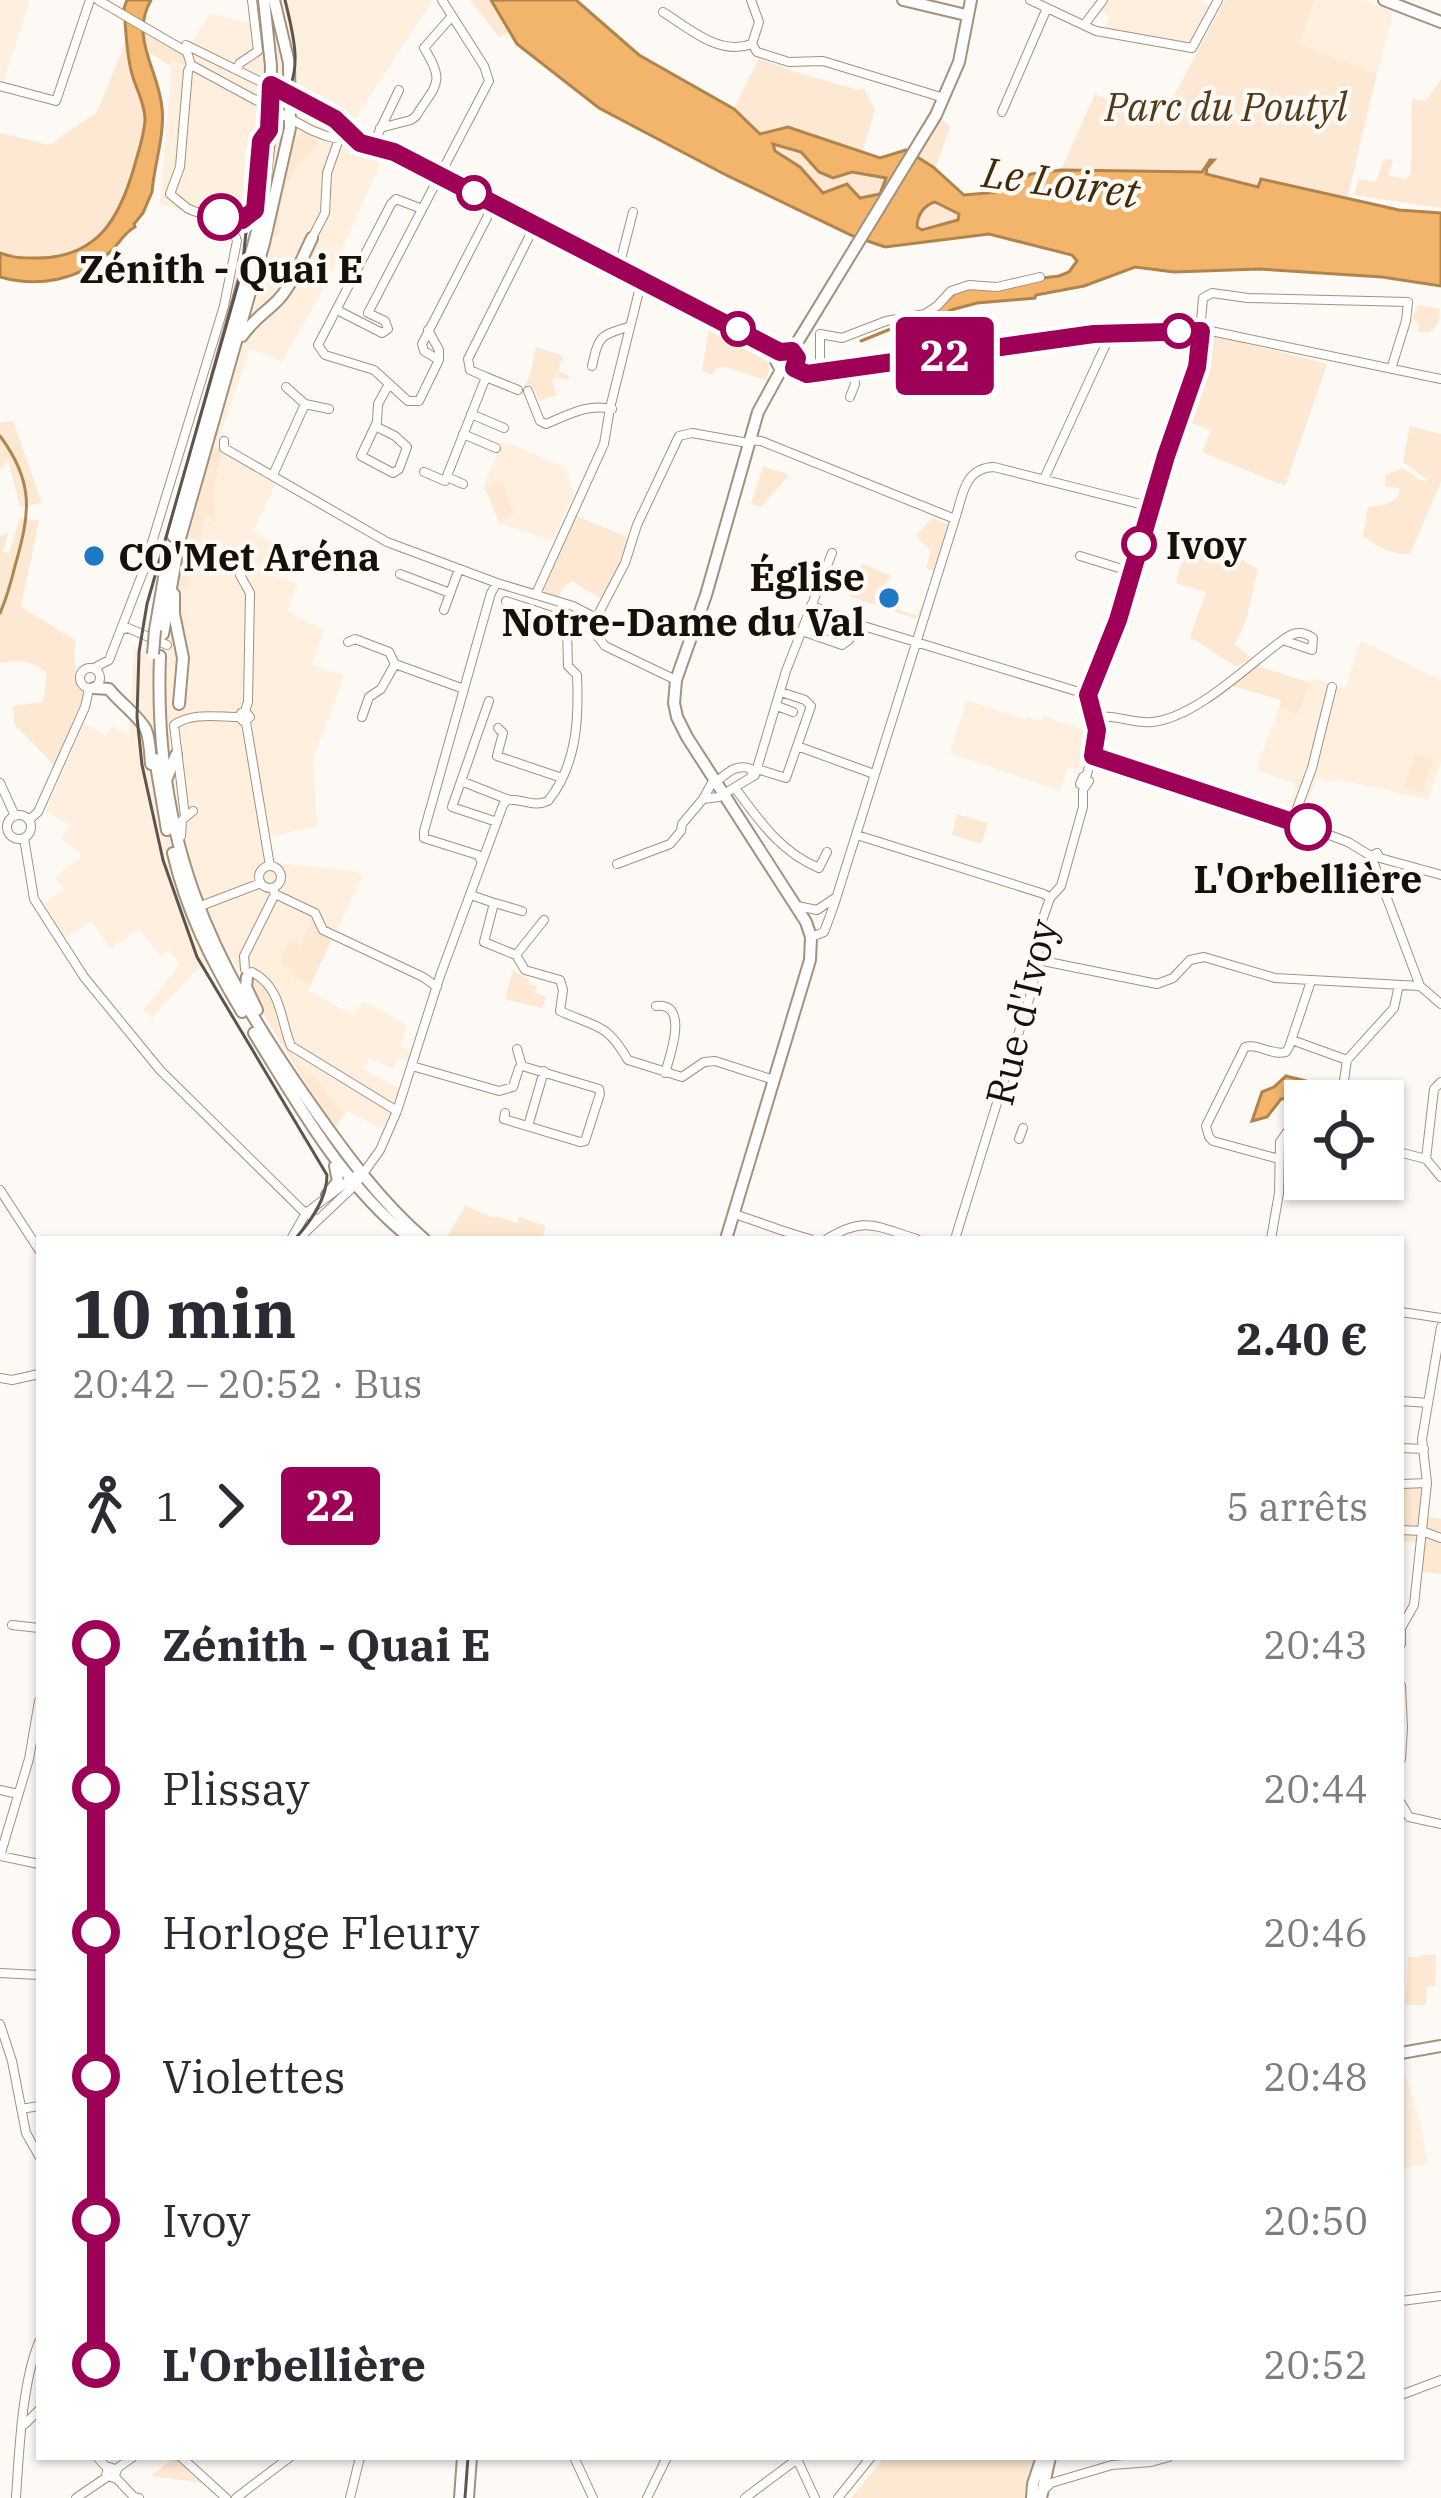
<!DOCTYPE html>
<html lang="fr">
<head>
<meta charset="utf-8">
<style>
	body { margin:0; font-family:"IBM Plex Serif",serif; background:#f2f2f3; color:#2b2b33; height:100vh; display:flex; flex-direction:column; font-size:45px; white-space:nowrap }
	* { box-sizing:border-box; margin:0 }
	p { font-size:39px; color:#7c7c81 }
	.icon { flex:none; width:66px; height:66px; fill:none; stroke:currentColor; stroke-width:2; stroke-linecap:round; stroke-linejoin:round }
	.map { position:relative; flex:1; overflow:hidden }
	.details { position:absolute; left:36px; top:1236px; width:1368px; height:1224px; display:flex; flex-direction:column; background:#fff; border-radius:0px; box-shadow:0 3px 9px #0004 }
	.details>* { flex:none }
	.badge { padding:0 24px; border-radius:9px; font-size:42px; line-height:78px }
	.fabs { position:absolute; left:1284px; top:1080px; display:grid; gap:24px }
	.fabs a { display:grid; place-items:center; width:120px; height:120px; border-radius:0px; background:#fff; box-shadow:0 3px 9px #0004; font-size:60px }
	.map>.badge { position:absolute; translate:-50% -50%; box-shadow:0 0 0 6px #fff }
	.legs { display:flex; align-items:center; gap:18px; height:132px; padding:0 36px; font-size:39px }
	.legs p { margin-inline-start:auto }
	.overview { display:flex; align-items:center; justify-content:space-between; height:204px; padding:0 36px }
	h1 { font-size:66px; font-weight:700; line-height:90px }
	ul { padding:0 36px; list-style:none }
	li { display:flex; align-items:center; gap:42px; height:144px; font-size:45px }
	li i { display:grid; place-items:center; width:18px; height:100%; margin:0 15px; background:currentColor }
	li i::after { content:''; width:30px; height:30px; margin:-15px; border:9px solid; border-radius:50%; background:#fff }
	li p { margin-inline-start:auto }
	li:first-child i { background:linear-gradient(#0000 50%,currentColor 0) }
	li:last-child i { background:linear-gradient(currentColor 50%,#0000 0) }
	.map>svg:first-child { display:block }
	.built { fill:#feefde }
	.green { fill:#fce8d3 }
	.water { fill:#f3b56b; stroke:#b1844e; stroke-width:3; fill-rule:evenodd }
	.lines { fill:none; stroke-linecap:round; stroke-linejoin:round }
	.stream { stroke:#b1844e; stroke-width:3 }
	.minor-casing { stroke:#a4917c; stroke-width:10 }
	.major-casing { stroke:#a4917c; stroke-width:14 }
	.minor { stroke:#fff; stroke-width:8 }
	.major { stroke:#fff; stroke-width:10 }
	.tram { stroke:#5d5650; stroke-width:3 }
	.major-bridge-casing { stroke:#a4917c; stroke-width:14; stroke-linecap:butt }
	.major-bridge { stroke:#fff; stroke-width:10 }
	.line-1-casing { stroke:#fff; stroke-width:27 }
	.line-1 { stroke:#9f0057; stroke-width:18 }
	.stop-1-dot { fill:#fff; stroke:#9f0057; stroke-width:6 }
	.poi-dot { fill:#2079c6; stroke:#fdf9f4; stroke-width:4.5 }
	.labels { text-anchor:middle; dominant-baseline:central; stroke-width:9; stroke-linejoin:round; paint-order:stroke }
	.park-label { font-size:39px; font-style:italic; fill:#543a1b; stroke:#fdf9f4 }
	.stop-label { font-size:39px; font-weight:bold; fill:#171009; stroke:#fdf9f4 }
	.poi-label { font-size:39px; font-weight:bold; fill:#171009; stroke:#fdf9f4; text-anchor:start }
	.street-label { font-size:39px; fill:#171009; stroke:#fdf9f4 }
	.water-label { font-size:42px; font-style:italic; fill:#422a09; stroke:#fdf9f4 }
</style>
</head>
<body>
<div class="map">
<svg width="1441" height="2498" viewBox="0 0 1441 2498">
	<rect width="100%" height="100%" fill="#fdf9f4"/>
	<path class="built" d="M0,0H30L3,82L0,81Z
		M252,0H433L345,134L383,158L330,276L282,362L250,348L217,445L277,480L253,531L273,543L262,571L298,584L287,611L324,630L312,665L344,676L313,759L317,826L268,837L276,863L355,871L363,875L308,990L354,1016L362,1001L407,1025L400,1046L414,1054V1062L398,1058L394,1069L369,1058L362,1068L402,1090L383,1129L347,1111L335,1128L232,959L196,970L152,1018L144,1010L180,964L168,950L160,956L139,928L111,949L91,921L63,939L45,903L64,890L55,877L83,856L61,838L71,826L46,811L84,723L105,736L113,726L129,735L134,646L168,657L175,599L208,457L274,234L160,204L172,60L183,57L210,13L254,25Z
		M1107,0H1199L1211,8L1192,38L1183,43L1106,28L1109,17L1100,10Z
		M1314,0H1363L1393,13L1377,74L1299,44Z
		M503,441L566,468L571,487L575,491L552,541L499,523L486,489L482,490Z
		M1361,641L1441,680V763L1427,800L1339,779L1332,782L1317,778L1301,820L1286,815L1296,784L1256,770L1279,708L1299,715L1312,678L1345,689Z
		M967,700L1025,720L1027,717L1041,722L1044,716L1091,733L1077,770L1068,767L1060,791L950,753Z
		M1401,2063L1419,2118L1428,2164L1401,2169Z"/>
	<path class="green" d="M470,0H491L511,32L499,37Z
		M1225,0H1314L1299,44L1377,74L1347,199L1262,180L1258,187L1206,174L1214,161L1202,172L1061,170L1095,94L1159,124Z
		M142,32L185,54L184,64L172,60L171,66L146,51Z
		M127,39C129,51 129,64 133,76C138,91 145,103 145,120C145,132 140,145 137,157C132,174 129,194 120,210C96,252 45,271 0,253V133L49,145L97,112Z
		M759,58L798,73L858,90L864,88L875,110L862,152L788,127L760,135L734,109Z
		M1441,79V208L1354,195L1359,179L1376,182L1384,159L1393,160L1388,175L1406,180L1411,173L1412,99L1426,101Z
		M941,119L950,127L935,169L918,157Z
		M303,132L314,137L318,143C310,156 297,165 291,175C283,189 277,221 279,236H271L294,140Z
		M772,143L801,152L819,172L833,178L852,172L887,178L880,194L860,198L833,188L824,193L800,167L775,151Z
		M935,202L959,215L958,220L922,230L917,227C917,215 924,205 935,202Z
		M1418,305L1439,309C1441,323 1433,337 1418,331L1419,324L1412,318Z
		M710,323L766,351L769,371L765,380L727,367L716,368L713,375L702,371Z
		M1213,335L1327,364L1285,486L1202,452L1211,430L1183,420L1201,368L1204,340Z
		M536,347L563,356L558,371L569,376L568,380L554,377L552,382L557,395L539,401L534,388L524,387L530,375Z
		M13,421L42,503L20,507L8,460L0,469V423Z
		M1410,426L1441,434V482L1410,554C1391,554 1379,548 1363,536L1368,507L1388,504L1398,497L1400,488L1385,486L1386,475L1403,468L1423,482L1428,480L1403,462Z
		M213,445L222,451L214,487L215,522L212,521L213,517L206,515L188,586H181L180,612L185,613L184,635L188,655H185L175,612L176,583Z
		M763,466L789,475L761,507L751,504Z
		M502,481L514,513L498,520L485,488Z
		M576,516L629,538L620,561L622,564L603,600L572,581L563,588L558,598L543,591Z
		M20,518L39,521L21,607L75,640C74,658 73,677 86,690L55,766L14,724L13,706L43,702L47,674C34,660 17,659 0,663V536L8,533L3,552L9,553Z
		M932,518L949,525L934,571L926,568L931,551L916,536Z
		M1191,543L1237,557L1258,569L1245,623L1235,644L1251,658L1237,667L1190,637L1206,592L1176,583L1185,547Z
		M862,564L892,576L877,595L889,606L893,603L895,608L917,616L921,607L924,608L921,618L917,616L916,619L849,596Z
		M1258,666L1310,683L1298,715L1279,708L1281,700L1229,685Z
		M1416,754L1433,760L1422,793L1404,786Z
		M957,814L988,823L981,844L952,835Z
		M314,916L321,934L332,939L310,985L293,977L295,972L281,965V959L290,941L300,946Z
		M513,970L529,980L528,984L537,987L535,993L546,997L542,1008L505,999Z
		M258,979L266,983L262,986L272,1003L279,1034H284L287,1046L295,1051L292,1054L306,1076L312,1073L337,1108L345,1113L334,1129L250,992V981Z
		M465,1206L494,1218L496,1216L517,1223L519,1217L546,1226L542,1239H446Z
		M1422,1485L1417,1542L1401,1541V1486Z
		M1428,1517L1441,1519V1574L1422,1572Z
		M1422,1955H1436L1435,1986L1427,1987L1426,2005H1405L1408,1957H1421Z
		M175,2457L204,2482L203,2483L151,2476Z
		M885,2457H1035L1028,2474L1025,2498H851Z"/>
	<path class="water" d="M127,0H151C129,38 159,70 162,108C165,135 154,165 152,192L143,213L134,224L135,227C123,233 120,244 109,253C79,280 38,288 0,277V253C12,258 23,258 37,258C98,258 120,218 135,164C139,149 145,133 145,118C144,101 136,89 132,74C126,53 126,29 124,8Z
		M491,0H576L639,55L734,109L760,134L788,127L880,158L906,150L933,167L964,195L999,192L1031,174L1061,170L1202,172L1210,160H1214L1207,168L1206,174L1258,187L1261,179L1399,210L1441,213V286L1382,277L1259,269L1174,272L1135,267L1084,286L1036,295L1035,298L977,303L951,310L929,323L900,329L899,322L939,308L957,291L970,287L1059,276L1069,272L1077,261L1072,255L989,234L885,247L853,236L726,175L599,108L517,44ZM773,144L801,152L819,172L833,178L852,172L886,178L880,194L860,198L847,184L823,193L800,167L775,151ZM935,202L959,214L958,220L922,230L917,227C917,215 924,205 935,202Z
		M1286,1076L1306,1081L1307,1092L1304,1097L1281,1099L1267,1117L1252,1121L1262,1092L1274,1087Z"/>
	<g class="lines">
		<path class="stream" d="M861,341L898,326
			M0,436C35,483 30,513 15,566C11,582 7,598 0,613"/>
		<g class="minor-casing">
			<path id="minor" d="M751,0L759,22L752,44L757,52L789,62L823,61L944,98
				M1030,0L1096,31L1192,48L1218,0
				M663,12C690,29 719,56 752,44
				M1084,25L1103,0
				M186,45L336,119L359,142
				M191,65L311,130L326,136L394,152L780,352
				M236,70L240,63L258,51L252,0
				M0,86L56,101L90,0
				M1002,112L1047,8
				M380,128L411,120L416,116C436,84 446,83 424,48L452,16
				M377,146L378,134L399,90
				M422,209L396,199L391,204L318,345L325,355L374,370L408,401H419L439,360L424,351L422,344L494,204
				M312,238L325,213L327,173L339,139
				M619,267L633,212
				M337,310L382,333L388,329L385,321L368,313L489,81L484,66L442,0
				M428,330L439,350V360
				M592,366C599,336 599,336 628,327
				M794,368L807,374H820L1094,334L1206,330L1441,379
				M820,374V334L842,338L886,321L925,314L937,306L951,291L969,285L997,287L1040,277
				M486,377L518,390
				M286,387L305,404L329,409
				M528,391L540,421L546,424C568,415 588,403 612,409
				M850,397L855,384L853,370
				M471,414L504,428
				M375,426L395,436L407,447L399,469L393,473L361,456L377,422L378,404L389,384
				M463,434L496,448
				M749,440L761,441L955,519
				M224,441V448L387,542L497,583L573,606L596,618
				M424,472L445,481L486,377L470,370L468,359L535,225
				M273,475L305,404
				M447,477L463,484
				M1044,479L1106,344L1107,333
				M1080,556L1132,572
				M400,574L450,593
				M240,575L250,593L248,702L245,711
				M791,581L816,591
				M536,594L604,444L610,408L642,279
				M811,605L857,624L1089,695
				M444,610L459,569
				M829,615L821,616L802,631L842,645L849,640L857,624
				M531,623L540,612
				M121,630L128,628L167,645
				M348,642L355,639L389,652L395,664
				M94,668L109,660L143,572L224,306L237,241C229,210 209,220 187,208C186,207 171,195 170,194L180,167L188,71L191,65L187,52L98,0
				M80 678a10 10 0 1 1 20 0a10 10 0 1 1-20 0Z
				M676,680L605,646L591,628L625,563L637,525L679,436L692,433L748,443
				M489,701L452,807L497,822
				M777,706L793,712
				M245,711L250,717L244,722L239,717L241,713Z
				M362,717L369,697L381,689L395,664L464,689
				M1096,717C1116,714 1133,724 1152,722C1195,718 1246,667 1280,642C1292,633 1300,629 1313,638L1312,650L1283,640
				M246,722L270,866
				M498,728L503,733L497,756L562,778
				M797,746L874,774
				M1093,756L1316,830L1348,842L1371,856L1377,853L1380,858L1441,875
				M757,769L786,778L811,706L805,700L781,692
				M1083,777L1089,781L1085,787L1080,784Z
				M1086,777L1098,737L1096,717L1089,695L1117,620L1166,456L1197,367L1203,298L1212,293L1248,298L1408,302L1406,321L1391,369
				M461,781L509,800
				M713,781L703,799L719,797L755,775L786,671L832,553
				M716,782C727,773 737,763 751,769L752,775
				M0,783L15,816
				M735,788C759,820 780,852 819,868L827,852
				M7 827a12 12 0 1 1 24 0a12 12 0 1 1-24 0Z
				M185,816L174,725C192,712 217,717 239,717
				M29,820L38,812L85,707L89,689
				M1292,822L1312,768L1332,687
				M857,835L1044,894L1050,898
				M181,836L182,820L193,811
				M24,838L34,899L84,977L160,1070L302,1210L317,1220
				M1371,856L1420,986
				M482,862L478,855L424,838V831L491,593L497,583
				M617,864L670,844L681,831L682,824L703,799
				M259 877a11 11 0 1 1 22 0a11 11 0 1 1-22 0Z
				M275,894L315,913L323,930L423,977L437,987
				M471,895L494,903L484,942L516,955L525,970L560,980L563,990L560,1011C597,1028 606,1022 628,1060L682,1077L704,1062L715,1061L774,1080
				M495,903L522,911
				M797,906L817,910L835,898
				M198,907L261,883
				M811,937L824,932L834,905L955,519C963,495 964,468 994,467L1156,508
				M516,955L544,920
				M1038,960L1157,984L1173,978L1190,960L1204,957L1275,978L1420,986L1441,1004
				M245,969L244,956L275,894L273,888
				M252,972C282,988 280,1019 291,1046L397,1111
				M656,1006C689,1002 671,1053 665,1073
				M1292,1040L1347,1060
				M517,1049L522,1066
				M412,1066L499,1091L513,1087L519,1068L522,1066L599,1089L600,1094L585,1141L580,1142L504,1119L505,1113
				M1341,1101L1347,1060L1394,1008L1399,985
				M528,1126L544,1071
				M1019,1139L1023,1128
				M1383,1148L1426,1159L1441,1177
				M1279,1159L1213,1141L1209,1137L1206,1126L1245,1047C1259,1043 1271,1056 1286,1052L1289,1047L1311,981
				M1426,1159L1434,1089L1441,1082
				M0,1190L39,1250
				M734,1214C760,1222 783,1232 810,1239
				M291,1239L306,1213L355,1176
				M298,1239L355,1185L380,1150L397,1111L440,976L503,805L507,800C522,798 533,808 548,801C577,765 579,719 577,675L568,666L567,629L549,615L506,601
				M827,1239C865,1215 877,1227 917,1239
				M955,1239L1030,996L1037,965L1042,921L1050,898L1061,886L1083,807V787
				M1271,1239L1279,1193L1280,1142L1287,1132L1305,1131
				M1401,1312L1441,1318
				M0,1378L12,1380L39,1374
				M1401,1401L1428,1403
				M1401,1448L1424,1449
				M1401,1484L1427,1483
				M1401,1530L1422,1531L1441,1538
				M12,1625L39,1628
				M1401,1644V1628L1414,1605L1427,1483L1422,1439L1441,1327
				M1401,1686L1403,1728L1401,1759
				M0,1790L18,1794
				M1401,1803L1409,1817
				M1409,1817L1441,1824
				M0,1856L29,1759L39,1701
				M0,1856L39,1864
				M0,1973L39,1975
				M0,2024L12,2061L26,2133L39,2156
				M21,2109L39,2106
				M1401,2301L1441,2296
				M1401,2395L1441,2380
				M25,2424L39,2410
				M97,2457L107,2468
				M181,2457L226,2498
				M574,2457L593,2498
				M797,2459L815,2498
				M109,2467L117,2470L114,2478L106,2475Z
				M116,2469L133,2457
				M115,2477L134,2497L139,2498
				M1045,2489L1051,2483L1112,2465L1151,2462L1169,2457
				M16,2498C19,2453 22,2382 39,2342
				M76,2498L107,2477
				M236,2498L290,2457
				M350,2498L360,2457
				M647,2498L667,2457
				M745,2498L800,2457
				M838,2498L871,2457"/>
		</g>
		<g class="major-casing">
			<path id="major" d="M903,0L966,15
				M1384,0L1441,22
				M220,217L245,219L253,212L256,203
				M242,336C252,321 265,313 278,300C293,284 302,258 312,238
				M792,351L936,115L959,62L971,0
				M781,370H791L796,365V355L792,351
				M781,370L776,361L778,354L784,350L792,351
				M173,536L259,224L269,141L271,66L264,0
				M174,594V614L183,658L179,704
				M155,630L166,566
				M163,634L179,542L264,243L290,128L289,63L274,0
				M160,656C153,839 208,959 312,1106C345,1153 380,1201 424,1239
				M94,688L109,689C118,701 141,718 146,730C150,740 150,753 151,764
				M155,759L167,830
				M167,778L176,755
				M173,853C186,910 212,962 242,1012
				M247,977L246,987L257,1010
				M254,1033C299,1106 343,1185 411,1239
				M327,1195L338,1181L335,1166
				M726,1239L810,960L811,937L806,922L687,737L677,717L674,703L676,680L706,595L758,412L781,370
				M1401,2053L1441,2046
				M460,2498L463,2457
				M468,2498L471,2457
				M1032,2498L1033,2484L1042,2457
				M1041,2498L1050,2457"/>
		</g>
		<use href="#minor" class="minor"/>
		<use href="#major" class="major"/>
		<path class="tram" d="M285,0C294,37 304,71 281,105C271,120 260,129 255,147L242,270L147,604L139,652L137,717L142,765L163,860L197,957L327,1175C327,1199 311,1221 295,1239
			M465,2498L468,2457"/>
		<g class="major-bridge-casing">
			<path id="major-bridge" d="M153,654L155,630"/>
		</g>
		<use href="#major-bridge" class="major-bridge"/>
	</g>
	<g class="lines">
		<g class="line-1-casing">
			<path id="line-1" d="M221,217L242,220L255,210L261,141L269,130L271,85L335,119L360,143L394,152L780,352L792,351L797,358L794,368L807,374L1094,334L1201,331L1197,367L1166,456L1118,620L1088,695L1097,730L1093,756L1308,827"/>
		</g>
		<use href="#line-1" class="line-1"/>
	</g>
	<g class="stop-1-dot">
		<circle cx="474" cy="193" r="15"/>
		<circle cx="221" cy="217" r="21"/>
		<circle cx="738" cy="329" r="15"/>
		<circle cx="1179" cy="331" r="15"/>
		<circle cx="1139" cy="544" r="15"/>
		<circle cx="1308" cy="827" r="21"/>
	</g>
	<g class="poi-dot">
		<circle cx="94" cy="556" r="12"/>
		<circle cx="889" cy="598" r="12"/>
	</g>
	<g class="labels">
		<g class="park-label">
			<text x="1226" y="106">Parc du Poutyl</text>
		</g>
		<g class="stop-label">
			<text x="221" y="268">Zénith - Quai E</text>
			<text x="1166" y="544" text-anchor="start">Ivoy</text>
			<text x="1308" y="878">L'Orbellière</text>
		</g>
		<g class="poi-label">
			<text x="118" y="556">CO'Met Aréna</text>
			<text x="865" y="576" text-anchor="end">Église<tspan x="865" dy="45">Notre-Dame du Val</tspan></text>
		</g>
		<g class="street-label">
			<text transform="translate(1021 1012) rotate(-76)">Rue d'Ivoy</text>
		</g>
		<g class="water-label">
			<text transform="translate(1061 182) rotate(8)">Le Loiret</text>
		</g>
	</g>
</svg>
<div class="fabs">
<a><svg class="icon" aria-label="locate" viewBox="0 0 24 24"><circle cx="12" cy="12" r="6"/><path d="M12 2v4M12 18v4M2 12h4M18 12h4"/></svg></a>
</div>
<b class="badge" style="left:945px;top:356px;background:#9f0057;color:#fff">22</b>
<section class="details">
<div class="overview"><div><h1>10 min</h1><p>20:42 – 20:52 · Bus</p></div><b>2.40 €</b></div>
<div class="legs"><svg class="icon" aria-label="walk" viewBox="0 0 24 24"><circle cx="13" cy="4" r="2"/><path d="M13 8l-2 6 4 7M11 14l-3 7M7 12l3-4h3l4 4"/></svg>1<svg class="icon" aria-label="forward" viewBox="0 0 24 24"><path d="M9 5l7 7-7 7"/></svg><b class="badge" style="background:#9f0057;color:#fff">22</b><p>5 arrêts</p></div>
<ul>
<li><i style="color:#9f0057"></i><b>Zénith - Quai E</b><p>20:43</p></li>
<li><i style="color:#9f0057"></i><span>Plissay</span><p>20:44</p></li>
<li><i style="color:#9f0057"></i><span>Horloge Fleury</span><p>20:46</p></li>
<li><i style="color:#9f0057"></i><span>Violettes</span><p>20:48</p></li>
<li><i style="color:#9f0057"></i><span>Ivoy</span><p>20:50</p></li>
<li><i style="color:#9f0057"></i><b>L'Orbellière</b><p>20:52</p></li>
</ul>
</section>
</div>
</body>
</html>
